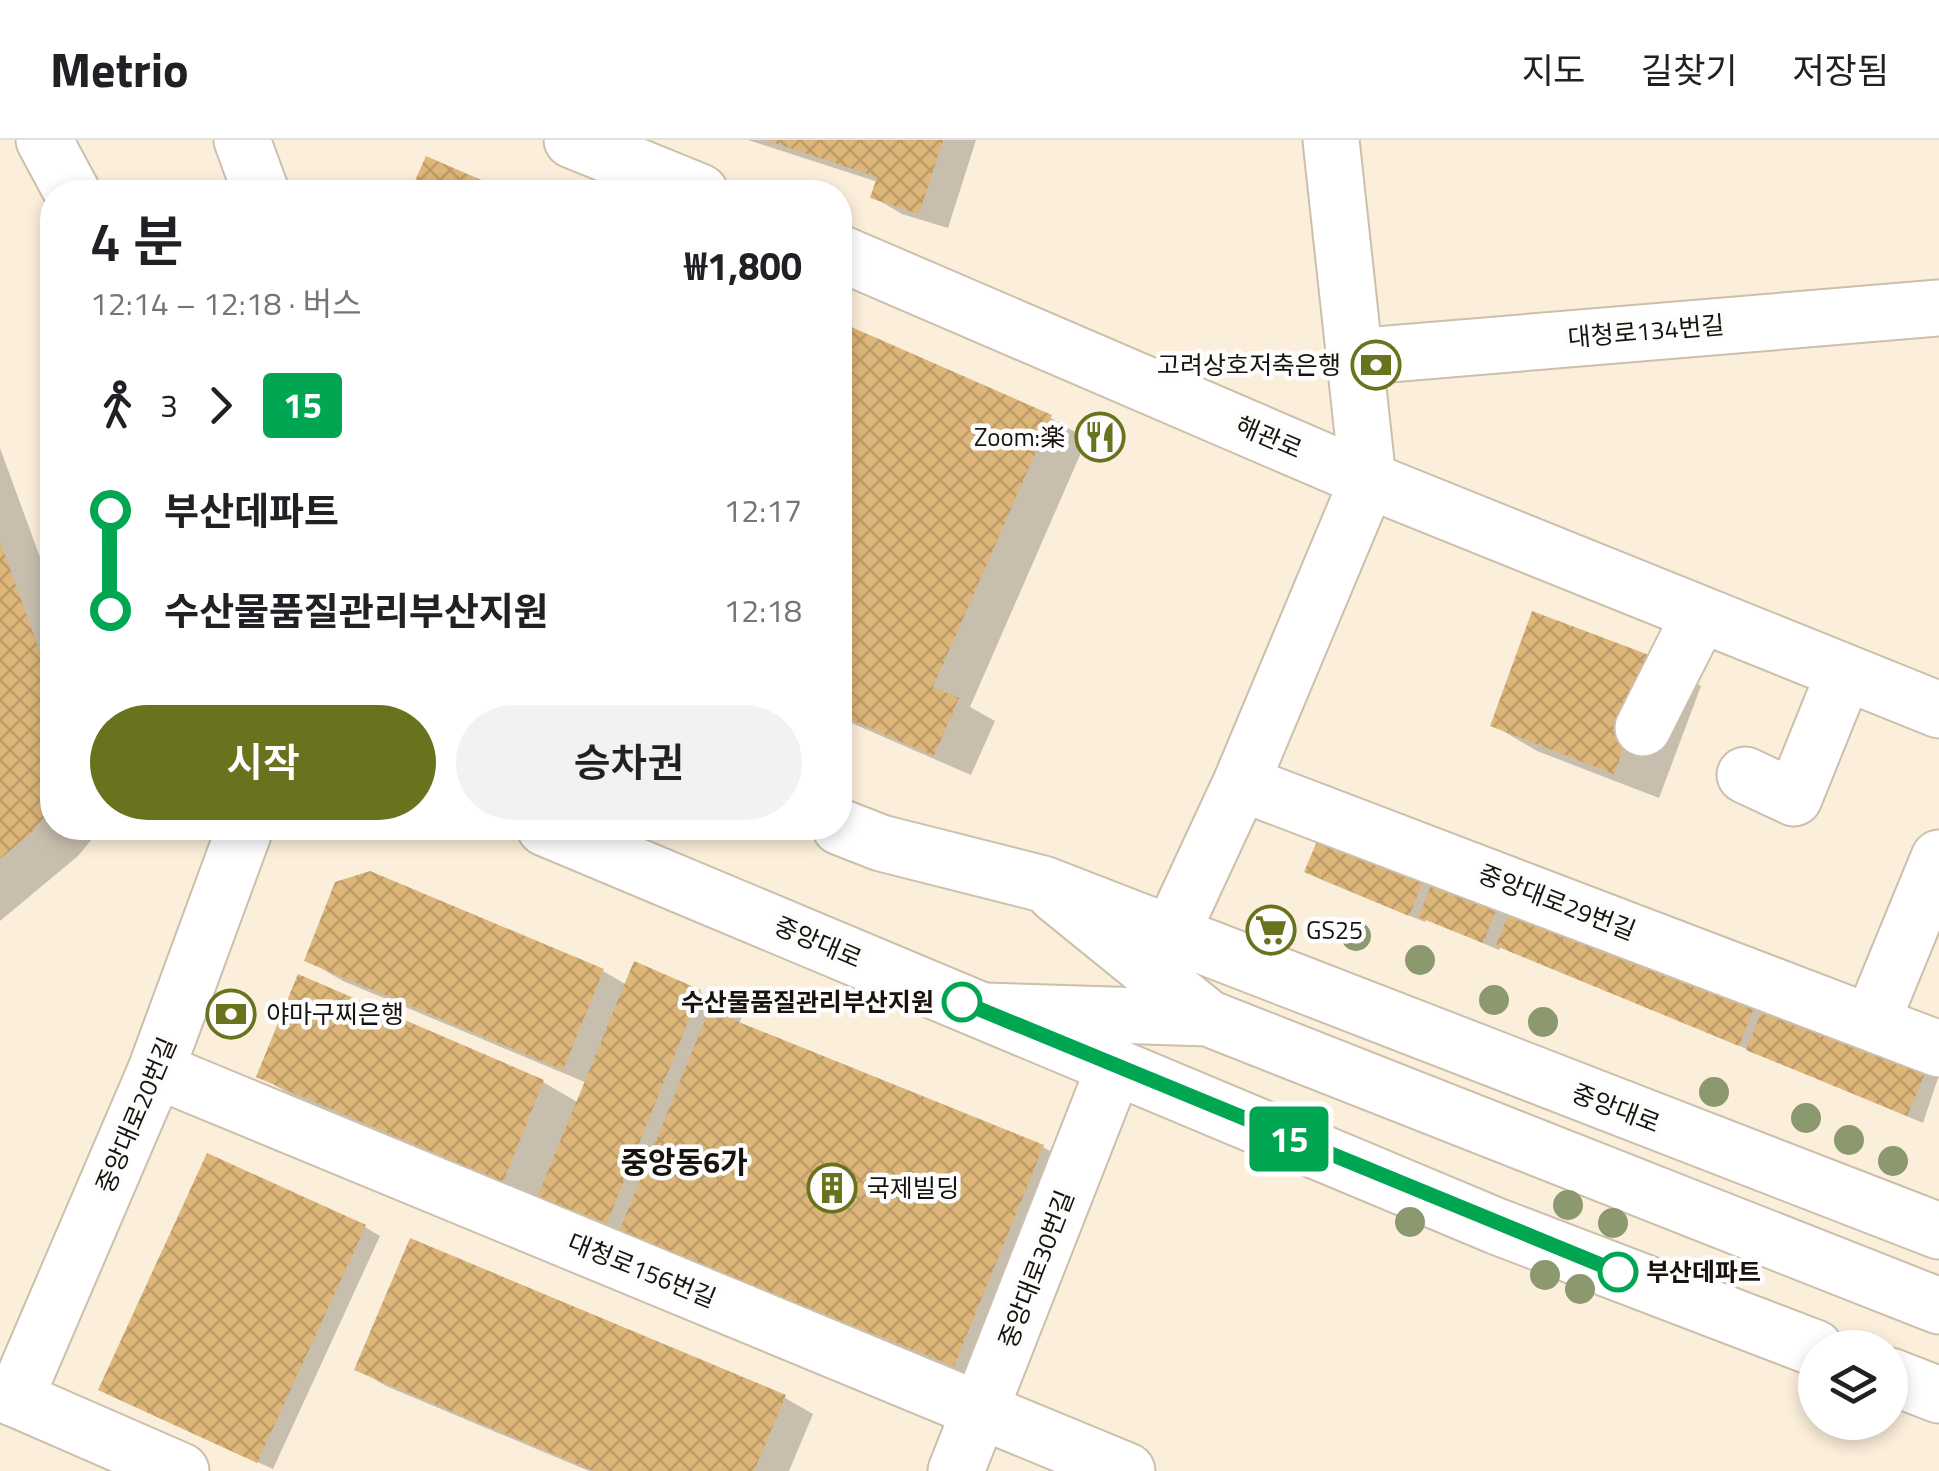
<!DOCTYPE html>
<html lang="ko">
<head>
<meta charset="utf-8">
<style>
	body { margin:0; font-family:"Titillium Web","Noto Sans KR",sans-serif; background:#f2f2f2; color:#202124; height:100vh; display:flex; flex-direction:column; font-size:38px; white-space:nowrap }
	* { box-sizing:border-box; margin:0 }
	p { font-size:32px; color:#757577 }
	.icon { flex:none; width:55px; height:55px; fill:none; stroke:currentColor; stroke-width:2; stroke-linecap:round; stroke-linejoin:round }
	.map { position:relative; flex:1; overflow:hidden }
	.drawer { position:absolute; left:40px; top:40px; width:812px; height:660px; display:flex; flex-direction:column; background:#fff; border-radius:40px; box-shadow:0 5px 15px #0003 }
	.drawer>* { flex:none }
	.badge { padding:0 20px; border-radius:8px; font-size:35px; line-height:65px }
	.fabs { position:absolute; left:1798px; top:1190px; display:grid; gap:20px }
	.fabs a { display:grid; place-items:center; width:110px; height:110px; border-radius:50%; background:#fff; box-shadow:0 5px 15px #0003; font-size:50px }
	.map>.badge { position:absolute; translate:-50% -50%; box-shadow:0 0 0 5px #fff }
	.legs { display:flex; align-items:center; gap:15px; height:110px; padding:0 50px; font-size:32px }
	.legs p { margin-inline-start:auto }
	.headline { display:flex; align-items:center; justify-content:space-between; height:170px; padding:0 50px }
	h1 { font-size:55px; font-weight:600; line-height:75px }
	.cta { display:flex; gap:20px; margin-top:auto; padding:20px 50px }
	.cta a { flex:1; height:115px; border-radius:60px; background:#69731d; color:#fff; font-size:40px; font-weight:600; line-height:115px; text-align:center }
	.cta a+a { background:#f2f2f2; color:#202124 }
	ul { padding:0 50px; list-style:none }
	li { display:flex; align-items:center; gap:35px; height:100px; font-size:38px }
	li i { display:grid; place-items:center; width:15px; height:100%; margin:0 12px; background:currentColor }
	li i::after { content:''; width:25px; height:25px; margin:-12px; border:8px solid; border-radius:50%; background:#fff }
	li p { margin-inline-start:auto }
	li:first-child i { background:linear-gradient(#0000 50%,currentColor 0) }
	li:last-child i { background:linear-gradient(currentColor 50%,#0000 0) }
	header { display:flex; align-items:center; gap:60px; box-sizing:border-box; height:140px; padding:0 50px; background:#fff; border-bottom:2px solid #e0e0e0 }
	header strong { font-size:48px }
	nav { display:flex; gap:55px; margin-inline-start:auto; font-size:35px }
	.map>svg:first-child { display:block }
	.shadow { fill:#0003 }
	.building { fill:url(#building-cross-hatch) }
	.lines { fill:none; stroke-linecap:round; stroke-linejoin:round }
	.minor-casing { stroke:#ccbfac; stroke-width:59 }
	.major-casing { stroke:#ccbfac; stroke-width:59 }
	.minor { stroke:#fff; stroke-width:55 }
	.major { stroke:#fff; stroke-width:55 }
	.tree { fill:#8c986d }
	.line-1-casing { stroke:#fff; stroke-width:22 }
	.line-1 { stroke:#00a651; stroke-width:15 }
	.stop-1-dot { fill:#fff; stroke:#00a651; stroke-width:5 }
	.labels { text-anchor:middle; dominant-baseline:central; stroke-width:9; stroke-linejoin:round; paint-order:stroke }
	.street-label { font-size:25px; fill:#18130c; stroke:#fdfdfd }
	.poi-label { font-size:25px; fill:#18130c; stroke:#fdfdfd; text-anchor:start }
	.stop-label { font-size:25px; font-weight:bold; fill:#18130c; stroke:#fdfdfd; text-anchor:end }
	.quarter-label { font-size:30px; font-weight:bold; fill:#18130c; stroke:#fdfdfd }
</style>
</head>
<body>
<header>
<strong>Metrio</strong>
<nav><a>지도</a><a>길찾기</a><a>저장됨</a></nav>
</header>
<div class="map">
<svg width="1939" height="1331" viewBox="0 0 1939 1331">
	<defs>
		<pattern id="building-cross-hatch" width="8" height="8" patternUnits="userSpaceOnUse" patternTransform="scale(2.5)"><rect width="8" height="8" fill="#ddb67a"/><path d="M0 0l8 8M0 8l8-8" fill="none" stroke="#bd9c68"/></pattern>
	</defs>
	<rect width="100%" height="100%" fill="#fbeeda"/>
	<path class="shadow" d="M748,0H976L948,88L902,74L873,57L878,42Z
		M840,185L1051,278L1087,299L970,567L995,581L971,635L840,578Z
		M0,308L52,450V688H101L78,716L0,781Z
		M1656,520L1701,546L1659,658L1537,611L1493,585Z
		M1326,688L1939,935L1923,983L1501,806L1499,810L1426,779L1425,782L1322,740L1307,731Z
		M307,820L603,831L627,845L700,852L742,876L739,885L1043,1007L1087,1033L999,1250L582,1081L542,1058L541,1061L295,957L259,936L543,942L579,963L587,943L343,841Z
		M365,1087L380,1096L273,1329L116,1258Z
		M357,1229L785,1258L813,1274L789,1331H589L386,1246Z"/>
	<path class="building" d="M766,0H943L919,74L870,58L877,37Z
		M426,16L509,52H410Z
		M840,182L1052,275L933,547L959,558L934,616L840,575Z
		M0,401L52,546V667L33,691L0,719Z
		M1532,471L1657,518L1614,634L1490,586Z
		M1324,685L1429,727L1409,776L1304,732Z
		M1438,729L1502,755L1483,803L1418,777Z
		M370,731L604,829L563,930L304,821L335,742Z
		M1515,757L1642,807L1633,830L1643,809L1758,858L1739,906L1496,806Z
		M634,821L701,850L607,1083L537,1058Z
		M298,834L544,940L503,1042L256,937Z
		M1766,861L1928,926L1907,976L1746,910Z
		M709,870L1044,1005L954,1226L619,1092Z
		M207,1013L366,1085L257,1323L98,1250Z
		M410,1098L786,1255L754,1331H594L354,1230Z"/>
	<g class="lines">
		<g class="minor-casing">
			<path id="minor" d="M1353,217L1939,168
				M1643,588L1700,475
				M1745,635L1794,658L1844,534
				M1241,643L1939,909
				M1055,754L1208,878L1939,1166
				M1170,796L1241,643L1368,340L1331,0
				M986,871L1208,878
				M1872,881L1939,718
				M156,930L1127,1331
				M0,1252L181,1331
				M15,1259L156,930L245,688
				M956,1331L1115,926"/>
		</g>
		<g class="major-casing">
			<path id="major" d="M44,0L72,52
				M242,0L261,52
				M572,0L700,52
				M840,113L1368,340L1939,570
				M840,687L881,703L1043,744L1939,1091
				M545,688L1496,1086L1815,1208
				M1890,1236L1939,1255"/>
		</g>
		<use href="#minor" class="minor"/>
		<use href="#major" class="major"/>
	</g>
	<g class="tree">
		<circle cx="1356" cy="796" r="15"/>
		<circle cx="1420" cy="820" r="15"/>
		<circle cx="1494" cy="860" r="15"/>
		<circle cx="1543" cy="882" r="15"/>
		<circle cx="1714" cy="952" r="15"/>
		<circle cx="1806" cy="978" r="15"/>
		<circle cx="1849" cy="1000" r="15"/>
		<circle cx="1893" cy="1021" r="15"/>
		<circle cx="1568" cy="1065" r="15"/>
		<circle cx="1410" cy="1082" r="15"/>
		<circle cx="1613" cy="1083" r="15"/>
		<circle cx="1545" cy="1135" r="15"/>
		<circle cx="1580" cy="1149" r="15"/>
	</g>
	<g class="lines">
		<g class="line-1-casing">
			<path id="line-1" d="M962,862L1618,1132"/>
		</g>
		<use href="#line-1" class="line-1"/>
	</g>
	<defs>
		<g id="bank-ring" transform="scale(2.5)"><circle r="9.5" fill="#fdfdfd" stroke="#69731d" stroke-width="1.5"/><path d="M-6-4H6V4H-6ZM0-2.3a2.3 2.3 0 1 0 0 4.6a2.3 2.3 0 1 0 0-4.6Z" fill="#69731d"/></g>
		<g id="restaurant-ring" transform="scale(2.5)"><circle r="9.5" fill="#fdfdfd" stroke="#69731d" stroke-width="1.5"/><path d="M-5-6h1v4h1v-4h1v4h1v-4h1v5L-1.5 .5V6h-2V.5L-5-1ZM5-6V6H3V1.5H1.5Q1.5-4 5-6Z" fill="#69731d"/></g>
		<g id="supermarket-ring" transform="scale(2.5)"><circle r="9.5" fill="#fdfdfd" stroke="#69731d" stroke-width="1.5"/><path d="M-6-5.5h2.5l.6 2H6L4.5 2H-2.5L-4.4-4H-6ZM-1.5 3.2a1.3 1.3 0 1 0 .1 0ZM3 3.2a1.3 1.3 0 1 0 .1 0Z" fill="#69731d"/></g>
		<g id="building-ring" transform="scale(2.5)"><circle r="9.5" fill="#fdfdfd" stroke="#69731d" stroke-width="1.5"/><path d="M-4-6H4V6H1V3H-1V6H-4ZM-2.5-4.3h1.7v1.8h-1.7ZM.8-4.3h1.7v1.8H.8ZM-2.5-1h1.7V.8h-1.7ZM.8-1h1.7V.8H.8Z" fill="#69731d"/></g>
	</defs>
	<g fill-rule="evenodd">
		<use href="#bank-ring" x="1376" y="225"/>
		<use href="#restaurant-ring" x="1100" y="297"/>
		<use href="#supermarket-ring" x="1271" y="790"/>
		<use href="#bank-ring" x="231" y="874"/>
		<use href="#building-ring" x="832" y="1048"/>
	</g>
	<g class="stop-1-dot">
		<circle cx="962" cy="862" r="18"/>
		<circle cx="1618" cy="1132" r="18"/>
	</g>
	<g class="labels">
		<g class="street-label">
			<text transform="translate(1646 191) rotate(-5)">대청로134번길</text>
			<text transform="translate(1269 297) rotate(23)">해관로</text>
			<text transform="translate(1557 762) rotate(21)">중앙대로29번길</text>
			<text transform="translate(818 802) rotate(23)">중앙대로</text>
			<text transform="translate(1616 968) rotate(21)">중앙대로</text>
			<text transform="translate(136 975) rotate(-67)">중앙대로20번길</text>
			<text transform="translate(1036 1129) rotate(-69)">중앙대로30번길</text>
			<text transform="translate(642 1130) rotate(22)">대청로156번길</text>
		</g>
		<g class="poi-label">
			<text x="1341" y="225" text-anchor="end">고려상호저축은행</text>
			<text x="1065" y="297" text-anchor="end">Zoom:楽</text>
			<text x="1306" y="790">GS25</text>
			<text x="266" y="874">야마구찌은행</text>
			<text x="867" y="1048">국제빌딩</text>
		</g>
		<g class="stop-label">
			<text x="934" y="862">수산물품질관리부산지원</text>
			<text x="1646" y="1132" text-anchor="start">부산데파트</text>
		</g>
		<g class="quarter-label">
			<text x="684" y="1022">중앙동6가</text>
		</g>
	</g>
</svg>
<div class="fabs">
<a><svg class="icon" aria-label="layers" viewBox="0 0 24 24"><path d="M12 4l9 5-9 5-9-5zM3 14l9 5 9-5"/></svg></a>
</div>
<b class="badge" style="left:1289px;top:999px;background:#00a651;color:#fff">15</b>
<section class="drawer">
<div class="headline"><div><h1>4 분</h1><p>12:14 – 12:18 · 버스</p></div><b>₩1,800</b></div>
<div class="legs"><svg class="icon" aria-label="walk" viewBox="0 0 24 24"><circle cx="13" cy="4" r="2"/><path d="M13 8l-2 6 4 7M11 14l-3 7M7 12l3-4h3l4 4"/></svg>3<svg class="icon" aria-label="forward" viewBox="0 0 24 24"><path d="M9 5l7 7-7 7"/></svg><b class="badge" style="background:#00a651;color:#fff">15</b></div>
<ul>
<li><i style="color:#00a651"></i><b>부산데파트</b><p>12:17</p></li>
<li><i style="color:#00a651"></i><b>수산물품질관리부산지원</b><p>12:18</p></li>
</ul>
<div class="cta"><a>시작</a><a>승차권</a></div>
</section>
</div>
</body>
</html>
